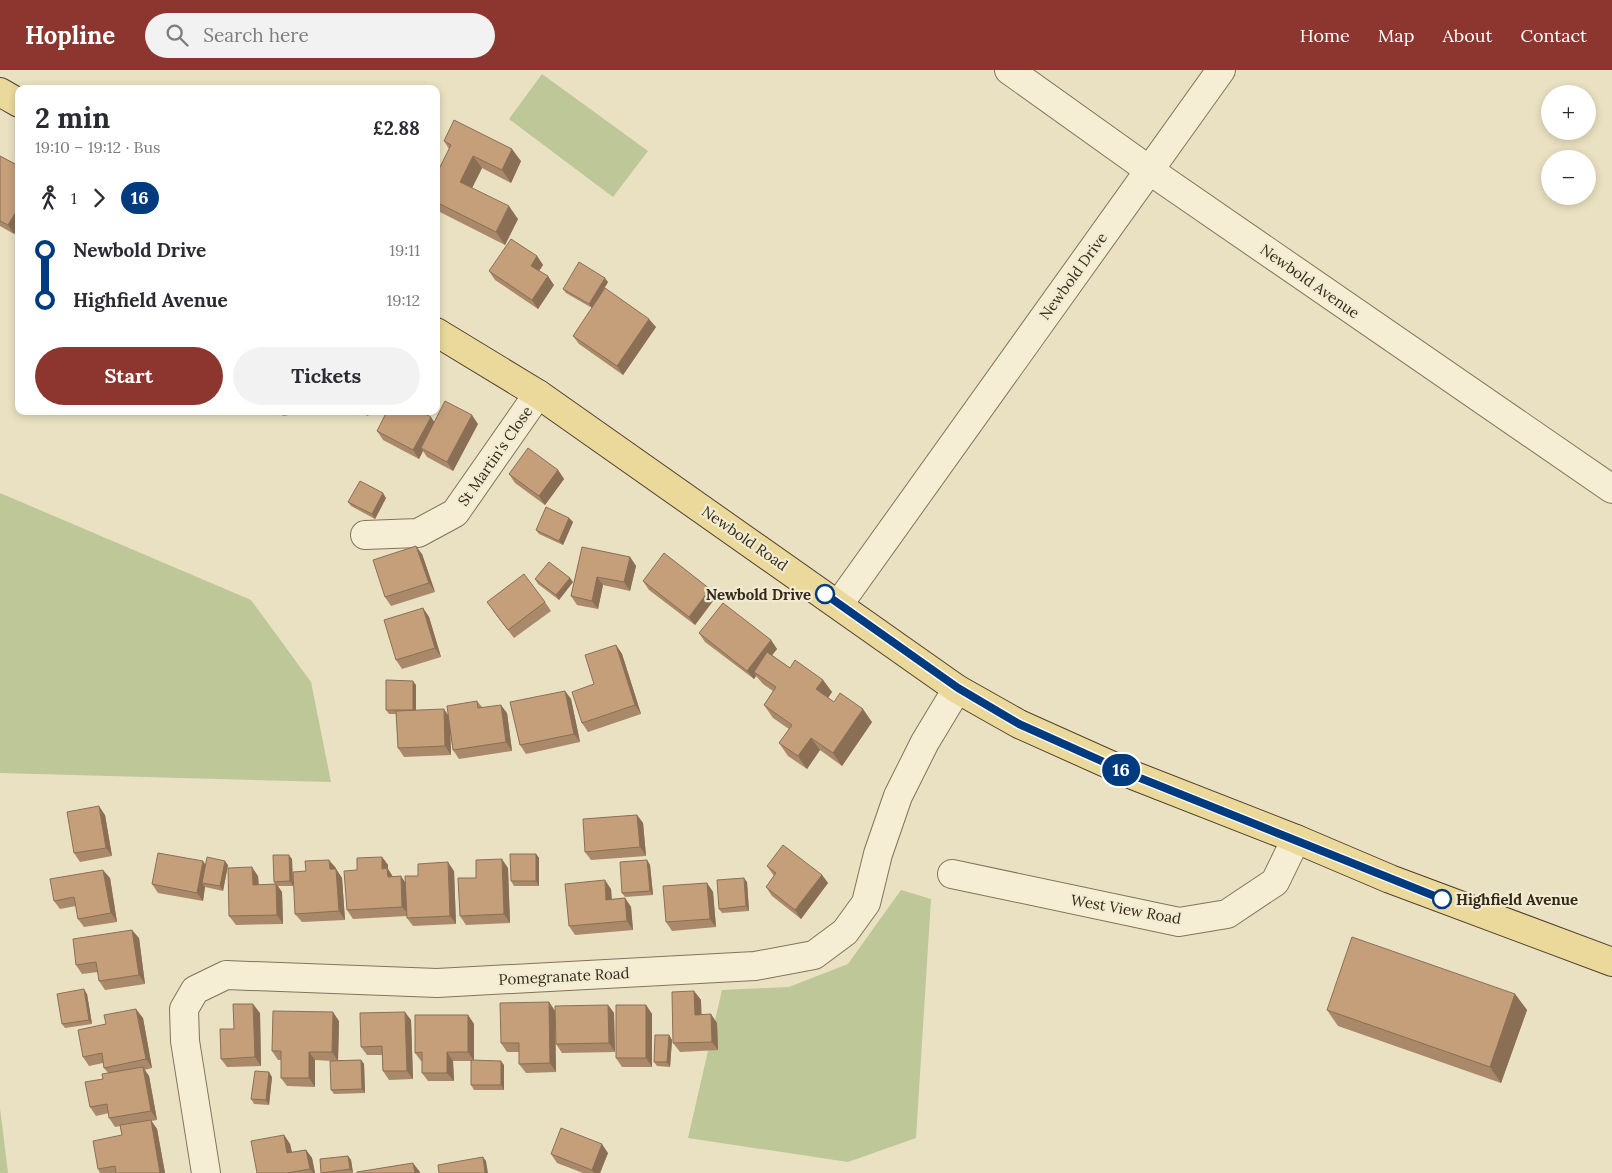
<!DOCTYPE html>
<html lang="en">
<head>
<meta charset="utf-8">
<style>
	body { margin:0; font-family:Lora,serif; background:#f2f2f3; color:#2b2b33; height:100vh; display:flex; flex-direction:column; font-size:19px; white-space:nowrap }
	* { box-sizing:border-box; margin:0 }
	p { font-size:16px; color:#7c7c81 }
	.icon { flex:none; width:28px; height:28px; fill:none; stroke:currentColor; stroke-width:2; stroke-linecap:round; stroke-linejoin:round }
	.map { position:relative; flex:1; overflow:hidden }
	.side { position:absolute; left:15px; top:15px; width:425px; height:330px; display:flex; flex-direction:column; background:#fff; border-radius:10px; box-shadow:0 2px 8px #0003 }
	.side>* { flex:none }
	.badge { padding:0 10px; border-radius:16px; font-size:18px; line-height:32px }
	.fabs { position:absolute; left:1541px; top:15px; display:grid; gap:10px }
	.fabs a { display:grid; place-items:center; width:55px; height:55px; border-radius:50%; background:#fff; box-shadow:0 2px 8px #0003; font-size:25px }
	.map>.badge { position:absolute; translate:-50% -50%; box-shadow:0 0 0 2px #fff }
	.legs { display:flex; align-items:center; gap:8px; height:55px; padding:0 20px; font-size:16px }
	.legs p { margin-inline-start:auto }
	.headline { display:flex; align-items:center; justify-content:space-between; height:85px; padding:0 20px }
	h1 { font-size:28px; font-weight:800; line-height:38px }
	.action { display:flex; gap:10px; margin-top:auto; padding:10px 20px }
	.action a { flex:1; height:58px; border-radius:30px; background:#8c362f; color:#fff; font-size:20px; font-weight:800; line-height:58px; text-align:center }
	.action a+a { background:#f2f2f3; color:#2b2b33 }
	ul { padding:0 20px; list-style:none }
	li { display:flex; align-items:center; gap:18px; height:50px; font-size:19px }
	li i { display:grid; place-items:center; width:8px; height:100%; margin:0 6px; background:currentColor }
	li i::after { content:''; width:12px; height:12px; margin:-6px; border:4px solid; border-radius:50%; background:#fff }
	li p { margin-inline-start:auto }
	li:first-child i { background:linear-gradient(#0000 50%,currentColor 0) }
	li:last-child i { background:linear-gradient(currentColor 50%,#0000 0) }
	header { display:flex; align-items:center; gap:30px; box-sizing:border-box; height:70px; padding:0 25px; background:#8c362f; color:#fff }
	header strong { font-size:24px }
	nav { display:flex; gap:28px; margin-inline-start:auto; font-size:18px }
	.search { width:350px; height:45px; background:#f2f2f3; display:flex; align-items:center; gap:12px; box-sizing:border-box; padding:0 18px; border-radius:28px; color:#7c7c81; font-size:19px }
	.map>svg:first-child { display:block }
	.green { fill:#bdc797 }
	.lines { fill:none; stroke-linecap:round; stroke-linejoin:round }
	.minor-casing { stroke:#82735a; stroke-width:30 }
	.major-casing { stroke:#50412e; stroke-width:30 }
	.minor { stroke:#f6eed4; stroke-width:28 }
	.major { stroke:#ebd99c; stroke-width:28 }
	.wall { fill:#a98969 }
	.shaded-wall { fill:#8a6f55 }
	.building { fill:#c59f7a; stroke:#8a6f55 }
	.line-1-casing { stroke:#fff; stroke-width:11 }
	.line-1 { stroke:#003b80; stroke-width:8 }
	.stop-1-dot { fill:#fff; stroke:#003b80; stroke-width:2.5 }
	.labels { text-anchor:middle; dominant-baseline:central; stroke-width:4.5; stroke-linejoin:round; paint-order:stroke }
	.street-label { font-size:15px; fill:#332a1d; stroke:#f2ebd0 }
	.stop-label { font-size:15px; font-weight:bold; fill:#332a1d; stroke:#f2ebd0; text-anchor:end }
</style>
</head>
<body>
<header>
<strong>Hopline</strong>
<div class="search"><svg class="icon" aria-label="search" viewBox="0 0 24 24"><circle cx="10" cy="10" r="6"/><path d="M15 15l6 6"/></svg>Search here</div>
<nav><a>Home</a><a>Map</a><a>About</a><a>Contact</a></nav>
</header>
<div class="map">
<svg width="1612" height="1103" viewBox="0 0 1612 1103">
	<rect width="100%" height="100%" fill="#eae1c2"/>
	<path class="green" d="M542,4L648,81L613,127L509,49Z
		M0,423L251,530L311,612L331,712L0,703Z
		M901,820L931,829L916,1068L848,1092L688,1068L722,920L789,917L848,894Z
		M0,1038L8,1103H0Z"/>
	<g class="lines">
		<g class="minor-casing">
			<path id="minor" d="M1009,0L1149,100L1612,419
				M365,465L418,463L455,443L538,324
				M839,534L1221,0
				M952,804L1179,852L1227,844L1275,812L1296,769
				M206,1103L185,971L184,939L195,920L226,905L437,913L755,896L814,885L845,862L866,833L878,784L898,726L925,672L957,619"/>
		</g>
		<g class="major-casing">
			<path id="major" d="M0,22L19,33
				M436,262L538,324L957,619L1019,654L1135,706L1296,769L1390,809L1612,892"/>
		</g>
		<use href="#minor" class="minor"/>
		<use href="#major" class="major"/>
	</g>
	<path class="wall" d="M444,71L521,91L511,113L482,98L472,118L518,149L505,175L436,140V100L438,101L449,79Z
		M0,86L19,96V168L15,163L14,164L0,156Z
		M537,186L543,195L539,201L554,215L538,239L495,210L489,201Z
		M608,212L599,228L656,257L623,305L579,274L573,266L592,238L566,223L563,219Z
		M280,341H295V344L283,346Z
		M358,341H370L368,346Z
		M434,352L478,354L453,401L427,387L423,381L419,389L383,370L377,361Z
		M558,400L564,409L545,435L515,413L509,404Z
		M386,428L375,449L351,436L348,432Z
		M569,448L573,452L563,475L539,464L536,460Z
		M582,477L630,487L636,496L630,521L603,515L598,539L577,535L571,526Z
		M422,484L435,522L391,536L385,527Z
		M570,508L573,512L559,530L538,514L535,509Z
		M643,511L716,527L695,555L649,520Z
		M545,532L551,541L514,568L493,541Z
		M423,538L429,547L441,587L402,599L396,590Z
		M699,563L771,570L777,579L772,585L790,598L823,610L832,622L828,628L834,632L872,652L842,696L820,680L807,699L788,686L779,673L789,659L773,648L764,635L773,621L763,614L756,606L754,609L705,572Z
		M616,575L622,584L641,644L588,662L582,653L594,614Z
		M416,615V640L448,645L477,631L482,637L507,643L512,681L459,689L453,680L450,662L451,685L404,687L398,678L396,644H389L386,640Z
		M565,621L571,629L580,672L526,684L520,675Z
		M105,745L112,786L80,792L74,783Z
		M637,745L643,753L646,786L591,790L585,782Z
		M536,784L539,788V816H514L511,811Z
		M382,787L388,795V799L393,807L401,806L405,813L418,806L454,801L456,854L413,856L407,848V846L353,849L347,840L357,800Z
		M292,789L293,816H278L282,822L283,854L236,855L229,846L258,806L259,815L275,814L274,812Z
		M647,790L650,795L653,825L625,827L622,823Z
		M206,795H228L223,821L205,817L203,831L158,823L152,814Z
		M767,796L822,805L828,813L801,849L772,826L766,817L774,806Z
		M508,798L510,853L466,855L460,846L476,808Z
		M336,799L342,808L345,850L302,852L295,844Z
		M110,808L117,852L84,857L78,849L76,836L60,839L54,831Z
		M747,812L749,841L722,843L719,839Z
		M707,813L713,822L716,857L672,861L666,852Z
		M611,819L612,829L625,828L631,837L633,860L575,865L569,856Z
		M139,868L145,914L105,920L99,911L98,902L82,904L76,895Z
		M694,921L701,930V945L717,953L718,980L680,982L673,973Z
		M87,924L92,954L65,958L62,954Z
		M1515,924L1527,940L1501,1013L1338,956L1327,940Z
		M549,932L555,941L556,1002L526,1003L519,994V982H507L501,973Z
		M608,935L614,943L615,982L562,983L556,974Z
		M646,935L652,944V997H622L616,988Z
		M260,943L261,996L227,997L221,989L234,959Z
		M468,945L474,954V990L504,995V1020H474L471,1015V991H453L454,1011H428L422,1003V991H421L415,983Z
		M143,948L152,998L144,1000L149,1006L157,1050L151,1051L157,1059L165,1103H100L98,1099L122,1065L120,1056L115,1057L109,1048V1043L96,1046L90,1037L103,1009L108,1003L104,998L103,993L89,996L83,987Z
		M411,950L413,1009L389,1010L383,1001L382,985H367L361,977Z
		M339,951L338,990H361L364,994L365,1023L334,1024L331,1020L333,991L315,990V1017L287,1016L281,1008V990H278L272,981Z
		M669,965L672,970L670,997L657,996L654,992Z
		M272,1007L269,1035L254,1034L251,1029Z
		M284,1065L290,1074L292,1082L306,1080L312,1088L315,1103H257Z
		M608,1083L600,1103H583L557,1093L551,1084Z
		M348,1086L351,1090L353,1103H321L320,1089Z"/>
	<path class="shaded-wall" d="M512,79L521,91L511,113L502,100Z
		M473,86L482,98L469,124L460,112Z
		M509,136L518,149L505,175L496,162Z
		M19,137V156L14,162L15,163L14,164L8,155Z
		M537,186L543,195L537,204L531,196Z
		M548,206L554,215L538,239L532,230Z
		M605,208L608,212L592,238L589,234Z
		M649,249L656,257L623,305L617,296Z
		M364,341H370L368,346Z
		M472,345L478,354L453,401L447,392Z
		M431,347L437,356L421,378L423,381L419,389L413,380Z
		M558,400L564,409L545,435L539,426Z
		M383,423L386,428L375,449L372,444Z
		M569,448L573,452L563,475L559,471Z
		M416,476L422,484L435,522L429,513Z
		M630,487L636,496L630,521L624,512Z
		M597,507L603,515L598,539L592,531Z
		M570,508L573,512L559,530L556,525Z
		M710,519L716,527L695,555L689,547Z
		M423,538L429,547L441,587L435,578Z
		M771,570L777,579L757,604L754,602L756,606L754,609L747,601Z
		M616,575L622,584L641,644L635,635Z
		M823,610L832,622L825,632L816,619Z
		M413,611L416,615V644L413,640Z
		M565,621L571,629L580,672L574,664Z
		M501,635L507,643L512,681L506,672Z
		M444,639L450,648L451,685L445,676Z
		M863,639L872,652L842,696L833,683Z
		M811,668L820,680L807,699L798,686Z
		M99,736L105,745L112,786L106,778Z
		M637,745L643,753L646,786L640,777Z
		M536,784L539,788V816L536,811Z
		M289,785L292,789L293,816L290,811Z
		M382,787L388,795V799L393,807L394,816L382,799Z
		M502,789L508,798L510,853L504,844Z
		M329,790L336,798V808L330,799Z
		M647,790L650,795L653,825L650,821Z
		M203,791L209,800L202,813L205,817L203,831L197,823Z
		M225,791L228,795L223,821L220,816Z
		M448,792L454,801L456,854L450,846Z
		M252,797L258,806L259,824L253,815Z
		M336,799L342,808L345,850L339,841Z
		M103,800L110,808L117,852L111,843Z
		M822,805L828,813L801,849L795,840Z
		M401,806L407,815L409,845L402,837Z
		M744,808L747,812L749,841L746,836Z
		M605,810L611,819L612,838L606,830Z
		M707,813L713,822L716,857L710,849Z
		M276,814L282,822L283,854L277,845Z
		M625,828L631,837L633,860L627,851Z
		M132,860L139,868L145,914L139,905Z
		M84,919L87,924L92,954L89,950Z
		M694,921L701,930L702,954L695,945Z
		M1515,924L1527,940L1501,1013L1490,997Z
		M549,932L555,941L556,1002L550,993Z
		M253,934L260,943L261,996L255,987Z
		M608,935L614,943L615,982L609,973Z
		M646,935L652,944V997L646,988Z
		M136,939L143,948L152,998L146,989Z
		M333,942L339,951L338,991L332,982Z
		M405,942L411,950L413,1009L407,1001Z
		M711,944L717,953L718,980L712,972Z
		M468,945L474,954V991L468,982Z
		M669,965L672,970L670,997L667,992Z
		M309,982L315,990V1017L309,1008Z
		M447,982L453,991L454,1011L447,1003Z
		M361,990L364,994L365,1023L362,1019Z
		M501,991L504,995V1020L501,1015Z
		M143,997L149,1006L157,1050L151,1041Z
		M269,1002L272,1007L269,1035L266,1030Z
		M151,1050L157,1059L165,1103H160Z
		M284,1065L290,1074L294,1092L287,1083Z
		M602,1074L608,1083L600,1103H594L592,1100Z
		M306,1080L312,1088L315,1103H313L310,1099Z
		M348,1086L351,1090L353,1103L350,1099Z
		M483,1087L486,1091L488,1103H485Z
		M413,1093L420,1102V1103H415Z"/>
	<path class="building" d="M454,50L512,79L502,100L473,86L460,112L509,136L496,162L436,132V100L438,101L451,75L444,71Z
		M0,86L19,96V137L8,155L0,151Z
		M19,154V164L14,162Z
		M511,169L537,186L531,196L548,206L532,230L489,201Z
		M579,192L605,208L589,234L563,219Z
		M605,218L649,249L617,296L573,266Z
		M445,331L472,345L447,392L421,378Z
		M387,341H420L431,347L413,380L377,361Z
		M528,378L558,400L539,426L509,404Z
		M360,411L383,423L372,444L348,432Z
		M546,437L569,448L559,471L536,460Z
		M416,476L429,513L385,527L373,490Z
		M582,477L630,487L624,512L597,507L592,531L571,526Z
		M664,483L710,519L689,547L643,511Z
		M549,492L570,508L556,525L535,509Z
		M524,504L545,532L508,560L487,532Z
		M723,533L771,570L747,601L699,563Z
		M423,538L435,578L396,590L384,550Z
		M616,575L635,635L582,653L572,622L594,614L585,585Z
		M767,582L790,598L795,590L823,610L816,619L834,632L840,623L863,639L833,683L811,668L798,686L779,673L792,655L764,635L776,617L754,602Z
		M386,610L413,611V640H386Z
		M565,621L574,664L520,675L510,632Z
		M477,631L478,638L501,635L506,672L453,680L447,636Z
		M444,639L445,676L398,678L396,641Z
		M99,736L106,778L74,783L67,742Z
		M637,745L640,777L585,782L583,749Z
		M783,775L822,805L795,840L766,817L776,803L767,796Z
		M158,783L203,791L197,823L152,814Z
		M510,784H536V811H511Z
		M273,785H289L290,811L274,812Z
		M207,787L225,791L220,816L202,813Z
		M382,787V799L387,798L388,807L401,806L402,837L347,840L344,801L357,800V788Z
		M502,789L504,844L460,846L458,808H476V790Z
		M329,790L330,799H336L339,841L295,844L293,802L306,801L305,791Z
		M647,790L650,821L622,823L620,792Z
		M448,792L450,846L407,848L405,806H418V794Z
		M252,797L253,815L276,814L277,845L229,846L228,798Z
		M103,800L111,843L78,849L74,827L54,831L50,809Z
		M744,808L746,836L719,839L717,810Z
		M605,810L606,830L625,828L627,851L569,856L565,814Z
		M707,813L710,849L666,852L663,816Z
		M132,860L139,905L99,911L96,892L76,895L73,869Z
		M1352,867L1515,924L1490,997L1327,940Z
		M84,919L89,950L62,954L57,924Z
		M694,921L695,945L711,944L712,972L673,973L672,922Z
		M549,932L550,993L519,994V973H501L500,933Z
		M233,934H253L255,987L221,989L220,959H234Z
		M608,935L609,973L556,974L555,936Z
		M616,935H646V988H616Z
		M136,939L146,989L104,998L102,983L83,987L78,960L106,954L104,945Z
		M273,941L333,942L332,982H309V1008H281V981H272Z
		M405,942L407,1001H383L382,976L361,977L360,943Z
		M415,945H468V982H447V1003H422V982L415,983Z
		M655,965H669L667,992H654Z
		M361,990L362,1019L331,1020L330,991Z
		M471,990L501,991V1015H471Z
		M143,997L151,1041L109,1048L107,1034L90,1037L85,1012L103,1009L102,1004Z
		M255,1001L269,1002L266,1030L251,1029Z
		M151,1050L160,1103H116L115,1096L98,1099L93,1071L122,1065L120,1055Z
		M561,1058L602,1074L592,1100L551,1084Z
		M284,1065L287,1083L306,1080L310,1099L287,1103H257L251,1071Z
		M348,1086L350,1099L321,1103L320,1089Z
		M483,1087L485,1103H439L438,1095Z
		M413,1093L415,1103H357V1102Z"/>
	<g class="lines">
		<g class="line-1-casing">
			<path id="line-1" d="M825,524L958,618L1019,654L1135,706L1442,829"/>
		</g>
		<use href="#line-1" class="line-1"/>
	</g>
	<g class="stop-1-dot">
		<circle cx="825" cy="524" r="9"/>
		<circle cx="1442" cy="829" r="9"/>
	</g>
	<g class="labels">
		<g class="street-label">
			<text transform="translate(1073 206) rotate(-54)">Newbold Drive</text>
			<text transform="translate(1310 211) rotate(35)">Newbold Avenue</text>
			<text transform="translate(495 386) rotate(-55)">St Martin's Close</text>
			<text transform="translate(745 468) rotate(35)">Newbold Road</text>
			<text transform="translate(1126 839) rotate(10)">West View Road</text>
			<text transform="translate(564 906) rotate(-3)">Pomegranate Road</text>
		</g>
		<g class="stop-label">
			<text x="811" y="524">Newbold Drive</text>
			<text x="1456" y="829" text-anchor="start">Highfield Avenue</text>
		</g>
	</g>
</svg>
<div class="fabs">
<a>+</a>
<a>−</a>
</div>
<b class="badge" style="left:1121px;top:700px;background:#003b80;color:#fff">16</b>
<section class="side">
<div class="headline"><div><h1>2 min</h1><p>19:10 – 19:12 · Bus</p></div><b>£2.88</b></div>
<div class="legs"><svg class="icon" aria-label="walk" viewBox="0 0 24 24"><circle cx="13" cy="4" r="2"/><path d="M13 8l-2 6 4 7M11 14l-3 7M7 12l3-4h3l4 4"/></svg>1<svg class="icon" aria-label="forward" viewBox="0 0 24 24"><path d="M9 5l7 7-7 7"/></svg><b class="badge" style="background:#003b80;color:#fff">16</b></div>
<ul>
<li><i style="color:#003b80"></i><b>Newbold Drive</b><p>19:11</p></li>
<li><i style="color:#003b80"></i><b>Highfield Avenue</b><p>19:12</p></li>
</ul>
<div class="action"><a>Start</a><a>Tickets</a></div>
</section>
</div>
</body>
</html>
